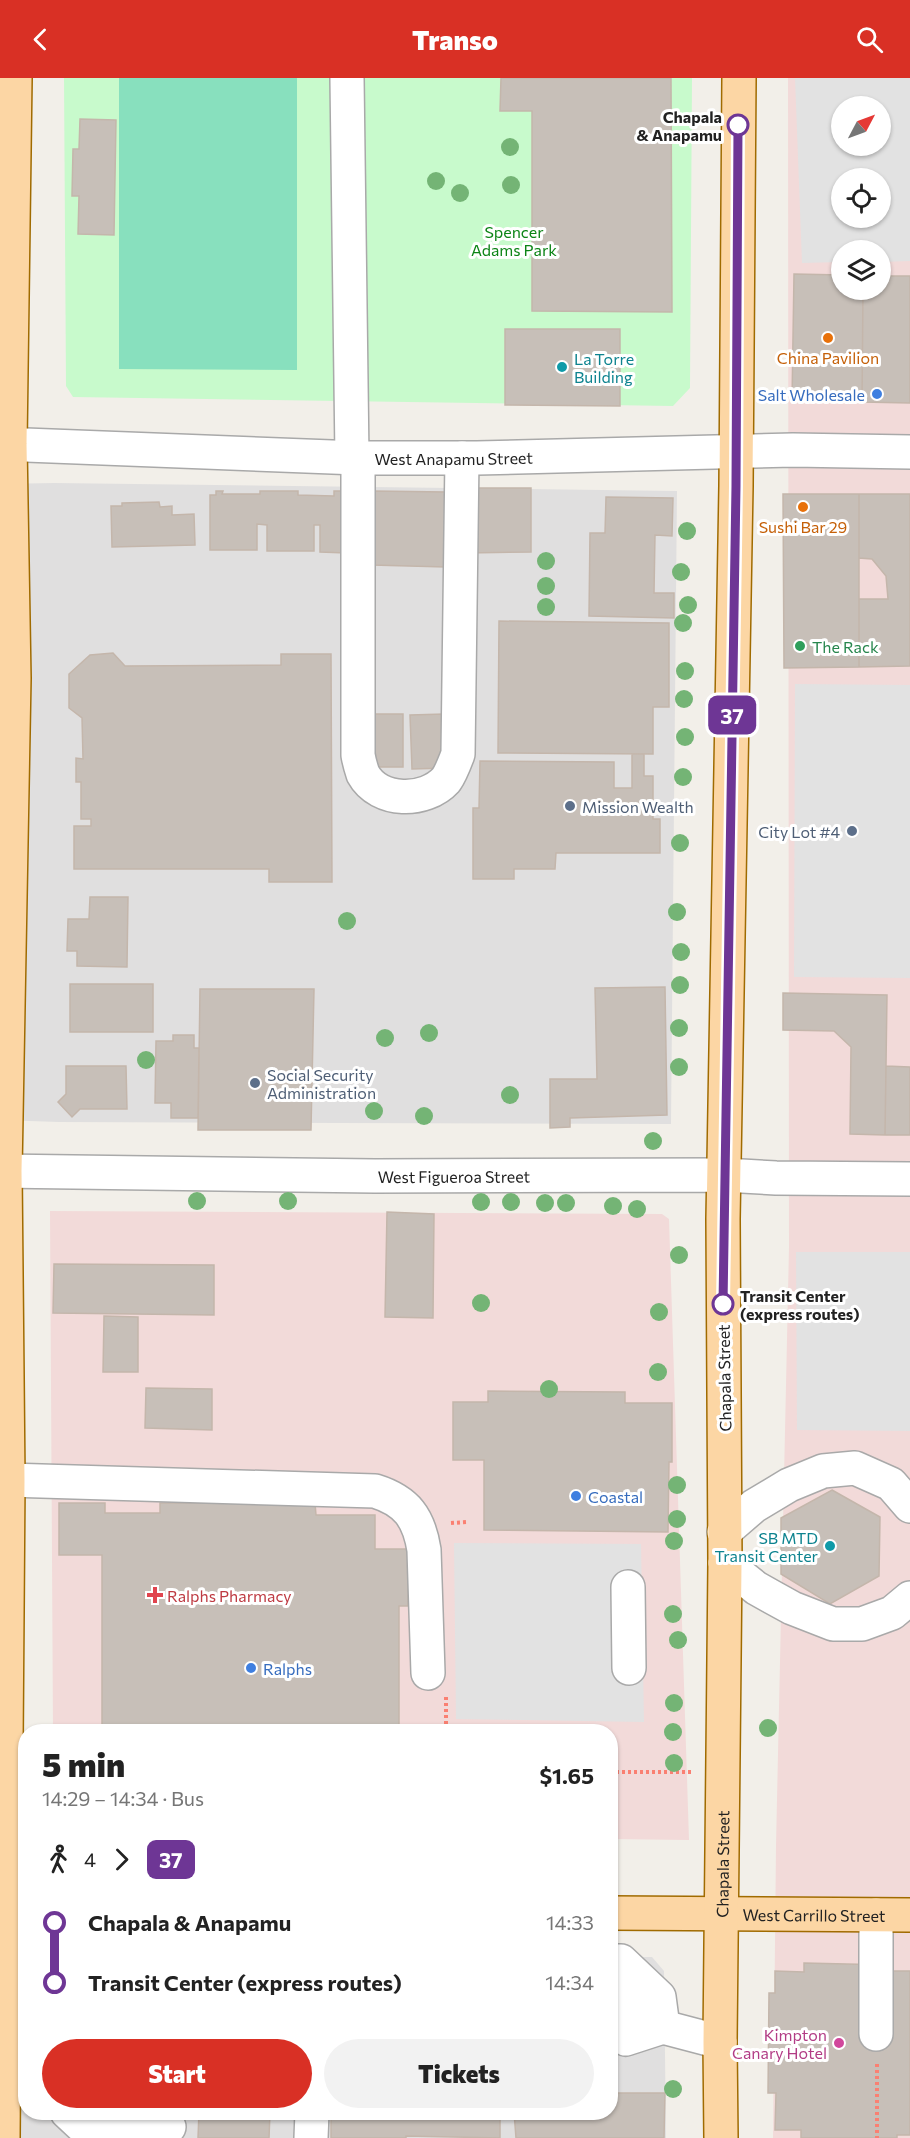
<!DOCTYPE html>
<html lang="en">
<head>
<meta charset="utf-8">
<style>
	body { margin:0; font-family:Commissioner,sans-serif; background:#f2f2f2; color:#222; height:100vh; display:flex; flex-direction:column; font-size:22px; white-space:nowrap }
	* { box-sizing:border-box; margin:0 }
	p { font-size:20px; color:#767676 }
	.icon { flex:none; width:33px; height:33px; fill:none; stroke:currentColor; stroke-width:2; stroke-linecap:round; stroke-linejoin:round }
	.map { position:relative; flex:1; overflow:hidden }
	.drawer { position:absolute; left:18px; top:1646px; width:600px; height:396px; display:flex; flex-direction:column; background:#fff; border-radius:24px; box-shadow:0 2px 4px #0004 }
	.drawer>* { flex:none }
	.badge { padding:0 12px; border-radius:9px; font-size:21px; line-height:39px }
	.needle { width:39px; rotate:49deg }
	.tools { position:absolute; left:831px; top:18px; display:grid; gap:12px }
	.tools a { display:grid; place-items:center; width:60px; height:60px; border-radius:50%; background:#fff; box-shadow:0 2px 4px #0004; font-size:30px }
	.map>.badge { position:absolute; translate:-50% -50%; box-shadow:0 0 0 3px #fff }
	.legs { display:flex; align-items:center; gap:9px; height:66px; padding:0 24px; font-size:20px }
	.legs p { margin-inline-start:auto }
	.headline { display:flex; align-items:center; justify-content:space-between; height:102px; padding:0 24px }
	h1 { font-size:33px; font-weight:800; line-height:45px }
	.cta { display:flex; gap:12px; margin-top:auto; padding:12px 24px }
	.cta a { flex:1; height:69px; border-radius:36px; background:#d93025; color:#fff; font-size:24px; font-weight:800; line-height:69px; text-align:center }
	.cta a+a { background:#f2f2f2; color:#222 }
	ul { padding:0 24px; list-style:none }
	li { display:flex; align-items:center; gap:21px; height:60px; font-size:22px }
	li i { display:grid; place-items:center; width:9px; height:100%; margin:0 8px; background:currentColor }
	li i::after { content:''; width:15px; height:15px; margin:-8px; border:4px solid; border-radius:50%; background:#fff }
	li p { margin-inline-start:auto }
	li:first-child i { background:linear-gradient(#0000 50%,currentColor 0) }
	li:last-child i { background:linear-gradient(currentColor 50%,#0000 0) }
	header { display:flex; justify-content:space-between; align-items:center; height:78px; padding:0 24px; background:#d93025; color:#fff; font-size:27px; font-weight:800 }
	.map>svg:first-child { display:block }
	.residential { fill:#e0dfdf }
	.commercial { fill:#f2dad9; fill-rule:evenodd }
	.park { fill:#c8facc }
	.pitch { fill:#88e0be }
	.parking { fill:#e2e2e2; fill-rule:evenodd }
	.building { fill:#c7bfb8; stroke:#c4b6ab; stroke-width:1.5 }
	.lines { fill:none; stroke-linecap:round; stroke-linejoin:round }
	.minor-casing { stroke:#a9a9a9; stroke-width:36 }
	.major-casing { stroke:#a06b00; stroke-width:36 }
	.path { stroke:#fa8072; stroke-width:4; stroke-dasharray:3 3; stroke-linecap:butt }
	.minor { stroke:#fff; stroke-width:33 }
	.major { stroke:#fcd6a4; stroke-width:33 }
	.tree { fill:#74b475 }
	.line-1-casing { stroke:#fff; stroke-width:14 }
	.line-1 { stroke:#6e3695; stroke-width:9 }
	.stop-1-dot { fill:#fff; stroke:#6e3695; stroke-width:3 }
	.food-dot { fill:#e8710a; stroke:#fff; stroke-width:2 }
	.culture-dot { fill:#0f9aa8; stroke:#fff; stroke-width:2 }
	.shop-dot { fill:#3f7fe0; stroke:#fff; stroke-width:2 }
	.leisure-dot { fill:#2e9e5b; stroke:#fff; stroke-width:2 }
	.service-dot { fill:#5c6f8a; stroke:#fff; stroke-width:2 }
	.health-dot { fill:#e0444e; stroke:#fff; stroke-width:2 }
	.hotel-dot { fill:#d1479c; stroke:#fff; stroke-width:2 }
	.labels { text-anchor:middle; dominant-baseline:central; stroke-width:6; stroke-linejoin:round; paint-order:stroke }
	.stop-label { font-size:16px; font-weight:bold; fill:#222; stroke:#fff; text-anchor:end }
	.park-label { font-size:16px; fill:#0c8416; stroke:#fff }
	.food-label { font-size:16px; fill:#c56008; stroke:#fff }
	.culture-label { font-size:16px; fill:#0d838f; stroke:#fff; text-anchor:start }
	.shop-label { font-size:16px; fill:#366cbe; stroke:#fff; text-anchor:start }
	.street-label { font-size:16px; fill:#222; stroke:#fff }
	.leisure-label { font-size:16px; fill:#27864d; stroke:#fff; text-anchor:start }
	.service-label { font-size:16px; fill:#4e5e75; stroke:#fff; text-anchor:start }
	.health-label { font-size:16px; fill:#be3a42; stroke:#fff; text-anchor:start }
	.hotel-label { font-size:16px; fill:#b23c85; stroke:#fff; text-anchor:end }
</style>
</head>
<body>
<header><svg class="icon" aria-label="back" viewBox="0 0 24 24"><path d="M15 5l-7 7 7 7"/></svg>Transo<svg class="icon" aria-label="search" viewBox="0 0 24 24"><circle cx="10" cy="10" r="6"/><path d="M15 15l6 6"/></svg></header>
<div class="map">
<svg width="910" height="2060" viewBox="0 0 910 2060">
	<rect width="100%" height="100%" fill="#f2efe9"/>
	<path class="residential" d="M54,405L677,413L671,1046L59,1044L0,1042V406Z
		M0,1877H25L26,2034H610L611,1879H652L664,1893L666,2060H0Z"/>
	<path class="commercial" d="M788,0H910V2060H773L776,1768L789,1169ZM842,28H880V68H842ZM842,100H880V140H842ZM842,172H880V212H842Z
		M50,1133L662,1136L669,1141L689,1762L611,1761L610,1653H53Z"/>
	<path class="park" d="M64,0H692L690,310L673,328L73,319L66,308Z"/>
	<path class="pitch" d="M119,0H297V292L119,291Z"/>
	<path class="parking" d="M795,0H910V183L881,184L880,172H842L841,184L802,185ZM880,28V68H842V28ZM880,100V140H842V100Z
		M795,606L910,607V900L794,899Z
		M796,1174H910V1353L797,1352Z
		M454,1465L641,1466L644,1644L456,1641Z"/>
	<path class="building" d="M501,0H671L672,234L532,233V33H500Z
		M80,41L116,42L114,157L78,156L79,118H72L73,71H79Z
		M794,196L842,197V212H863L862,324L792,323Z
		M880,198H910V325L862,324L863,212H880Z
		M505,251H620V328L505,327Z
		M468,410H531V474L467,475Z
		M216,413H223L222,416H260V413H298V417L334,418V413H343L346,475L320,474V447H314V473H267V447L257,446V472H210V417H216Z
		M373,413L446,414L445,489L372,487Z
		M783,416H859V589L784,590Z
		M859,416H910V588L859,589V521H888L886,498L872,481L859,480Z
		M606,419L673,420L672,458L655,457L654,515H674V540L589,538L590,455H605Z
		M159,424L160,429L172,428V437L194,436L195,467L112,469L111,428H122V425Z
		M499,543L669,545V629H653V676L498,675Z
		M113,575L125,588L281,587V576H331L332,804H269V791H74V748H91V741H81V704H76V680L83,681L82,640L69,630V596L90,577Z
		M374,636H403V689H374Z
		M444,636L446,690L412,691L410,637Z
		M632,676H644V698H653V741H660V775H556L555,791H514V801H473V730H479L480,683L614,684V710H632Z
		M90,819H128L127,889L77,888V873H67L68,841H89Z
		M70,906H153V954H70Z
		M665,909L667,1037L570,1040V1049L550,1050V1001H597L595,910Z
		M200,911H314L311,1052H198Z
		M783,915L887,917L885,1057L850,1056L851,969L834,953L783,952Z
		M173,957H194V970H199L198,1040H171V1025H155L156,963H173Z
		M66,988H126L127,1031H80L72,1039L58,1024L66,1016Z
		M886,988L910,989V1057H885Z
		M387,1134L434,1136L433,1240L385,1239Z
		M54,1186L214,1187V1237L53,1235Z
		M104,1238L138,1239V1294H103Z
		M146,1310L212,1311V1352L145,1350Z
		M488,1313L625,1314V1325H672V1384H669L668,1454L484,1452V1382H453V1324H488Z
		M832,1412L880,1439L879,1498L830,1526L781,1496V1440Z
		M59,1425H105V1435H160V1425H315L316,1437H375V1471H408V1528H399V1653H102V1477H59Z
		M804,1885L889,1887V1893H910V2057H897V2060H801V2052H775L776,2015H768L769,1915H775V1893L804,1894Z
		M610,2015H665L664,2060H516L514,2034H610Z
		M199,2034H270L269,2060H198Z
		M331,2034H500V2060L406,2058V2060H331Z"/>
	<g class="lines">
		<g class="minor-casing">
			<g id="minor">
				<path d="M347,0L352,380"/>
				<path id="s1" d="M0,366L358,380H477L793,372L910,374"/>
				<path d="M358,380V677C359,683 361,690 363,696C379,725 425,725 446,702C451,695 455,684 458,676L462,380"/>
				<path id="s2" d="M0,1093L375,1098L724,1097L776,1100L910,1101"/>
				<path d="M8,1402L375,1413C407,1423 419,1440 424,1472L428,1595"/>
				<path d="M724,1454L754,1428L789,1407L823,1393L855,1390L891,1406L910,1428"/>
				<path d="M725,1485L756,1510L772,1519L792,1530L833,1546H862L892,1535L910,1520"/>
				<path d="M628,1509L629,1590"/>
				<path d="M610,1883H621L659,1919L663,1949L626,1961L610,1947"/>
				<path d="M610,1909L637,1934L663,1949L720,1964"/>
				<path d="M876,1956V1837"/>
				<path d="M3,1993H26"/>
				<path d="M67,2034L82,2048L169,2049"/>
				<path d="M311,2060L312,2034"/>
			</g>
		</g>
		<g class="major-casing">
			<g id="major">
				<path id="s3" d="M610,1835L910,1837"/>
				<path d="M3,2060L8,1402L5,1093L14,600L10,366L15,0"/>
				<path id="s4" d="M721,2060L720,1964L725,1485L723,1141L736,408L739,0"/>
			</g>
		</g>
		<path class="path" d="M451,1445L468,1444
			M446,1619V1653
			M610,1694H692
			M877,1986V2060"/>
		<use href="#minor" class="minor"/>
		<use href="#major" class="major"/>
	</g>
	<g class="tree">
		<circle cx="510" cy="69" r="9"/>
		<circle cx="436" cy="103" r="9"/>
		<circle cx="511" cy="107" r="9"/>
		<circle cx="460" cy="115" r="9"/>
		<circle cx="687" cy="453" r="9"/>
		<circle cx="546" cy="483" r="9"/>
		<circle cx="681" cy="494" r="9"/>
		<circle cx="546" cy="508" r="9"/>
		<circle cx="688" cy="527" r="9"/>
		<circle cx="546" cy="529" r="9"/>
		<circle cx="683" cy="545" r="9"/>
		<circle cx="685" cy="593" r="9"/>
		<circle cx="684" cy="621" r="9"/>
		<circle cx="685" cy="659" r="9"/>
		<circle cx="683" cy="699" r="9"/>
		<circle cx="680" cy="765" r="9"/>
		<circle cx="677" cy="834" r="9"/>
		<circle cx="347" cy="843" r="9"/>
		<circle cx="681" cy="874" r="9"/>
		<circle cx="680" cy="907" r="9"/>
		<circle cx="679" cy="950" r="9"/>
		<circle cx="429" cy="955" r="9"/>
		<circle cx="385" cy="960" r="9"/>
		<circle cx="146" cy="982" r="9"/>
		<circle cx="679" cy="989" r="9"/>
		<circle cx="510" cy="1017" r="9"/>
		<circle cx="374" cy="1033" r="9"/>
		<circle cx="424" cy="1038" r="9"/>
		<circle cx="653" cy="1063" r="9"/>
		<circle cx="197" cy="1123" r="9"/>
		<circle cx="288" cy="1123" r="9"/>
		<circle cx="481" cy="1124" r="9"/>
		<circle cx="511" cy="1124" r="9"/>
		<circle cx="545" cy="1125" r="9"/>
		<circle cx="566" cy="1125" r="9"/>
		<circle cx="613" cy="1128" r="9"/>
		<circle cx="637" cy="1131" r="9"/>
		<circle cx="679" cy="1177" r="9"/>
		<circle cx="481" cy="1225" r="9"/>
		<circle cx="659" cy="1234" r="9"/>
		<circle cx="658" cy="1294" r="9"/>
		<circle cx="549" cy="1311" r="9"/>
		<circle cx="677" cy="1407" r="9"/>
		<circle cx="677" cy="1441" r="9"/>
		<circle cx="674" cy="1463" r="9"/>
		<circle cx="673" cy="1536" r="9"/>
		<circle cx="678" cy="1562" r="9"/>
		<circle cx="674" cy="1625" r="9"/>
		<circle cx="768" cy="1650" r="9"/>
		<circle cx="673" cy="1654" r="9"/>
		<circle cx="674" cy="1685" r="9"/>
		<circle cx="673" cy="2011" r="9"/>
	</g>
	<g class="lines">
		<g class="line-1-casing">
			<path id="line-1" d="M723,1226L736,408L738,47"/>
		</g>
		<use href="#line-1" class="line-1"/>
	</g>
	<g class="stop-1-dot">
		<circle cx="738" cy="47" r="10"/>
		<circle cx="723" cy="1226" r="10"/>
	</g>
	<g class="food-dot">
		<circle cx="828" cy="260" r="6"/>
		<circle cx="803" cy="429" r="6"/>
	</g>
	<g class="culture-dot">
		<circle cx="562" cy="289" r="6"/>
		<circle cx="830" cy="1468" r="6"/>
	</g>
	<g class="shop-dot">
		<circle cx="877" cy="316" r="6"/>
		<circle cx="576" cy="1418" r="6"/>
		<circle cx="251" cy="1590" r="6"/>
	</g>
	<circle class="leisure-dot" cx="800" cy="568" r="6"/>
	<g class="service-dot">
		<circle cx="570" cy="728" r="6"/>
		<circle cx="852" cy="753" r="6"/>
		<circle cx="255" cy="1005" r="6"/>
	</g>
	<path class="health-dot" d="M152 1508h6v6h6v6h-6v6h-6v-6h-6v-6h6z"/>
	<circle class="hotel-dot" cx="839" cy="1965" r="6"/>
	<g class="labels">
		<g class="stop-label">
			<text x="722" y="38">Chapala<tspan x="722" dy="18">&amp; Anapamu</tspan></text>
			<text x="740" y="1217" text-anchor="start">Transit Center<tspan x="740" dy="18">(express routes)</tspan></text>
		</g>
		<g class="park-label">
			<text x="514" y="153">Spencer<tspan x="514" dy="18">Adams Park</tspan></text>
		</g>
		<g class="food-label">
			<text x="828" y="279">China Pavilion</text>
			<text x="803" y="448">Sushi Bar 29</text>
		</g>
		<g class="culture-label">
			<text x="574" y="280">La Torre<tspan x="574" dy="18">Building</tspan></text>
			<text x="818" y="1459" text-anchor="end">SB MTD<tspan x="818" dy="18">Transit Center</tspan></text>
		</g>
		<g class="shop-label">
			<text x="865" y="316" text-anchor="end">Salt Wholesale</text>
			<text x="588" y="1418">Coastal</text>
			<text x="263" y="1590">Ralphs</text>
		</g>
		<g class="street-label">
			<text stroke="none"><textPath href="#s1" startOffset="454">West Anapamu Street</textPath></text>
			<text stroke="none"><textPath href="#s2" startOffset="454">West Figueroa Street</textPath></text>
			<text transform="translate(724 1300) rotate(-91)">Chapala Street</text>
			<text stroke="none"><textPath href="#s4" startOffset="274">Chapala Street</textPath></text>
			<text stroke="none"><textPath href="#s3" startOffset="204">West Carrillo Street</textPath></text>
		</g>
		<g class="leisure-label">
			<text x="812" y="568">The Rack</text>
		</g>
		<g class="service-label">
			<text x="582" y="728">Mission Wealth</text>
			<text x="840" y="753" text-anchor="end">City Lot #4</text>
			<text x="267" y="996">Social Security<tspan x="267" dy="18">Administration</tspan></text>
		</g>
		<g class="health-label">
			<text x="167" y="1517">Ralphs Pharmacy</text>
		</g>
		<g class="hotel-label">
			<text x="827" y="1956">Kimpton<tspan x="827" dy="18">Canary Hotel</tspan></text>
		</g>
	</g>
</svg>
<div class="tools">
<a><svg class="needle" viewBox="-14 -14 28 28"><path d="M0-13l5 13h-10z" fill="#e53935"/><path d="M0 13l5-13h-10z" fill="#767676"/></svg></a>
<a><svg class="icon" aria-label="locate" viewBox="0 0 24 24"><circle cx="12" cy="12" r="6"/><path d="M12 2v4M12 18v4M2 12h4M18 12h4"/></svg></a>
<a><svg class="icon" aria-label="layers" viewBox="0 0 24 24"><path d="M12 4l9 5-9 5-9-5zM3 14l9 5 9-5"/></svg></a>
</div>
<b class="badge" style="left:732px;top:637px;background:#6e3695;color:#fff">37</b>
<section class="drawer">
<div class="headline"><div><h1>5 min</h1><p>14:29 – 14:34 · Bus</p></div><b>$1.65</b></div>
<div class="legs"><svg class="icon" aria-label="walk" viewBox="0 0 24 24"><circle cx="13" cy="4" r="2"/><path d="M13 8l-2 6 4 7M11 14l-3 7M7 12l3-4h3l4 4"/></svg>4<svg class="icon" aria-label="forward" viewBox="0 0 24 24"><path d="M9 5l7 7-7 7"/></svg><b class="badge" style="background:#6e3695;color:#fff">37</b></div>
<ul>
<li><i style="color:#6e3695"></i><b>Chapala &amp; Anapamu</b><p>14:33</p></li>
<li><i style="color:#6e3695"></i><b>Transit Center (express routes)</b><p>14:34</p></li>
</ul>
<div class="cta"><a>Start</a><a>Tickets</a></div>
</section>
</div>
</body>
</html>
